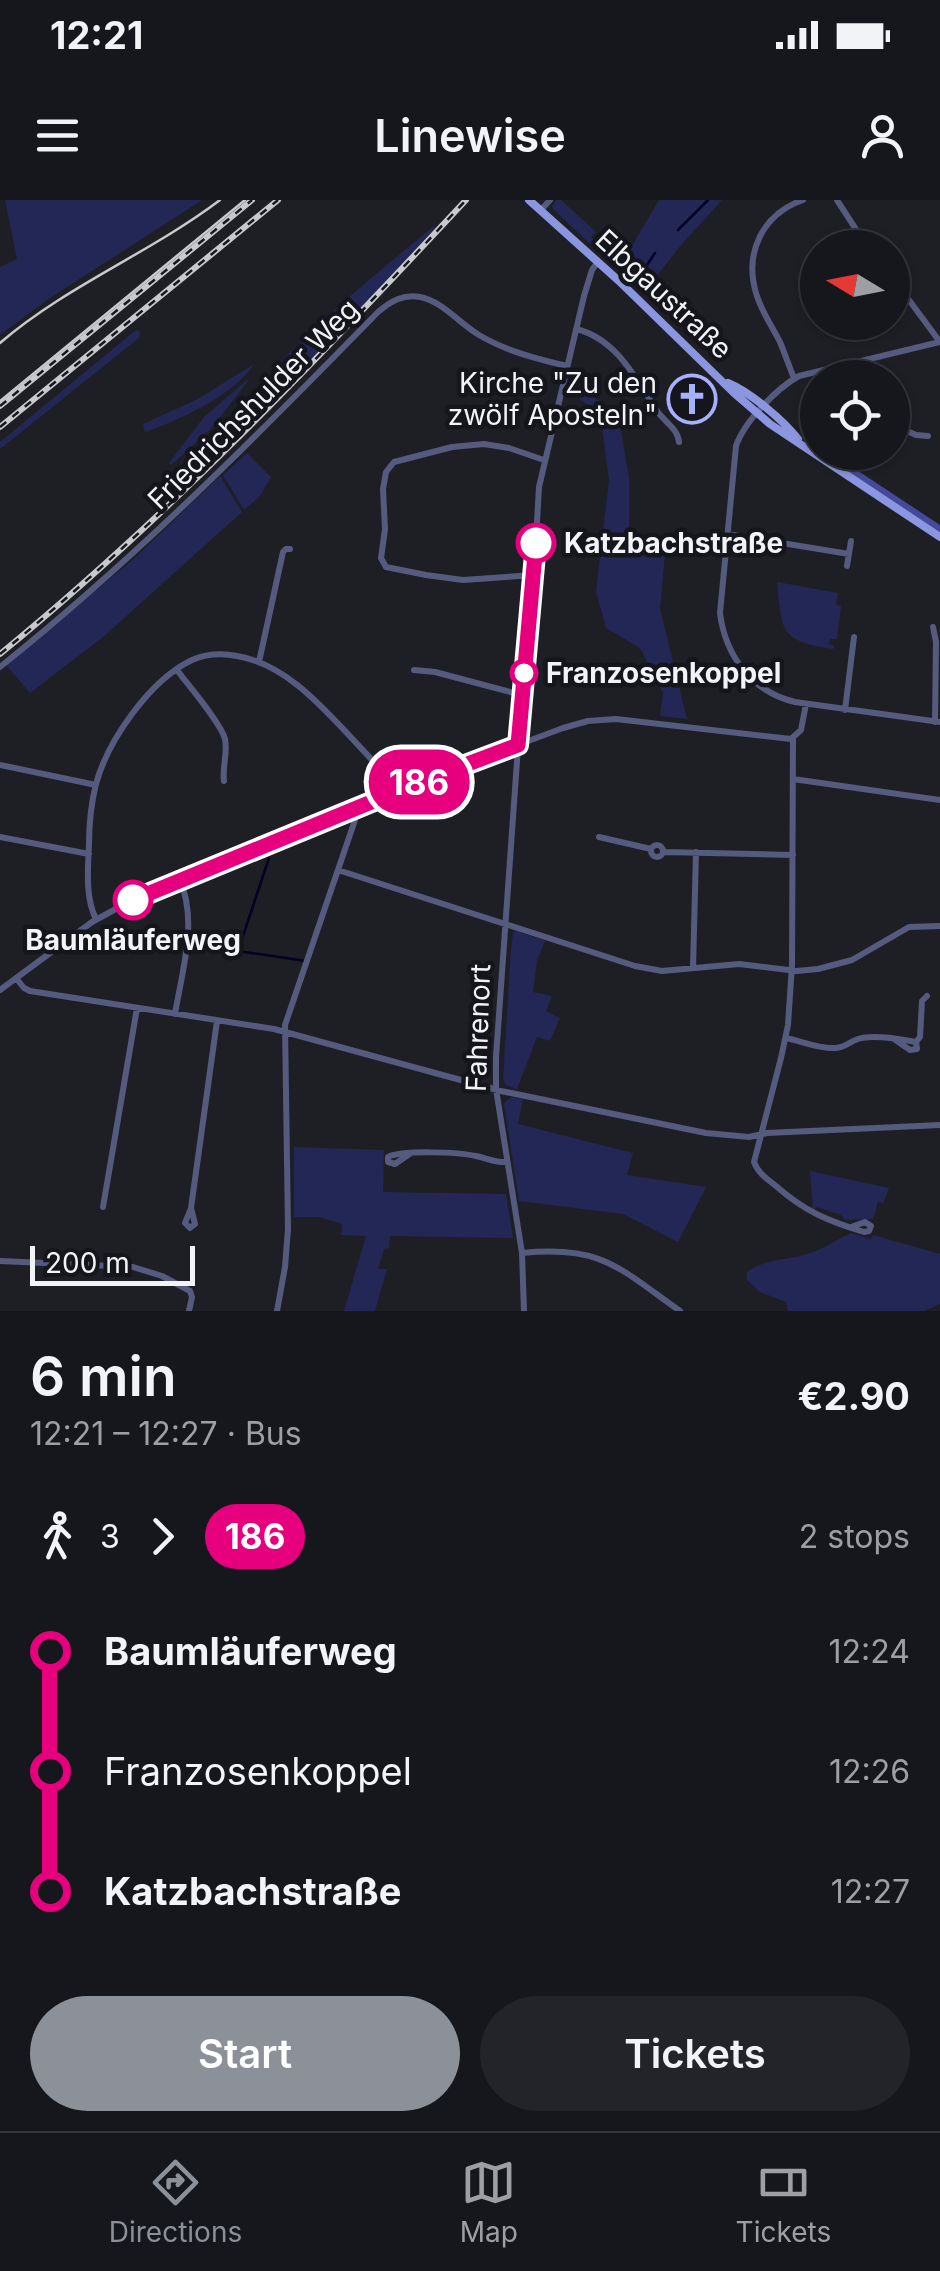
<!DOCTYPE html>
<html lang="en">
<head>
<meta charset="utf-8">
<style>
	body { margin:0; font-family:Inter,sans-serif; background:#232429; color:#f1f3f6; height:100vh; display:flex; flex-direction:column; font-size:38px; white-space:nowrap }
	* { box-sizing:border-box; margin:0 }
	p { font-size:32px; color:#9e9fa3 }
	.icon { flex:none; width:55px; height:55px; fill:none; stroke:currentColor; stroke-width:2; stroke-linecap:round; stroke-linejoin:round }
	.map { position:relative; height:1111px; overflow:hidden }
	.sheet { display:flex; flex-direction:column; background:#16171c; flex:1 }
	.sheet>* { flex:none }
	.badge { padding:0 20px; border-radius:32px; font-size:35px; line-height:65px }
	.needle { width:65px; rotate:280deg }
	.buttons { position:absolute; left:800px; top:30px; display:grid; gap:20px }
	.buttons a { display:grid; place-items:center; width:110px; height:110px; border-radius:50%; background:#16171c; box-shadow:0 2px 8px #0004,0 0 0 2px #35363b; font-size:50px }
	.scale { position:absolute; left:30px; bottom:25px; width:165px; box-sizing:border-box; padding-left:10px; border:5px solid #f2f3f7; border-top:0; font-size:28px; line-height:35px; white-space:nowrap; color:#f2f3f7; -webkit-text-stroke:8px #15161c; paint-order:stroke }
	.map>.badge { position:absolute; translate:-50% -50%; box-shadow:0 0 0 5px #fff }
	.legs { display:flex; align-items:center; gap:15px; height:110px; padding:0 30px; font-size:32px }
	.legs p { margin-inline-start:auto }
	.summary { display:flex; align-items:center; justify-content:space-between; height:170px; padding:0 30px }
	h1 { font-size:55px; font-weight:600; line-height:75px }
	.action { display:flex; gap:20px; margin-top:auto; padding:20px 30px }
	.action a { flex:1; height:115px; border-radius:60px; background:#8c9099; color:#fff; font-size:40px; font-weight:600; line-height:115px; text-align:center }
	.action a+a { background:#232429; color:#f1f3f6 }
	ul { padding:0 30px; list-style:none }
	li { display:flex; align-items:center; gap:35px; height:120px; font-size:38px }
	li i { display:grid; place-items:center; width:15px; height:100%; margin:0 12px; background:currentColor }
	li i::after { content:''; width:25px; height:25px; margin:-12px; border:8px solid; border-radius:50%; background:#16171c }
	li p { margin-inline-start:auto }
	li:first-child i { background:linear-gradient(#0000 50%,currentColor 0) }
	li:last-child i { background:linear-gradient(currentColor 50%,#0000 0) }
	.status { display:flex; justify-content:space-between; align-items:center; height:70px; padding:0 50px; background:#16171c; direction:ltr }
	.status svg { height:28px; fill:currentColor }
	header { display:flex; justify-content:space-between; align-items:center; height:130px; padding:0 30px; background:#16171c; font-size:45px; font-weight:600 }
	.dock { display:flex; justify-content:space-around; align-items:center; height:140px; border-top:2px solid #35363b; background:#16171c; font-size:28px; color:#9e9fa3 }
	.dock a { display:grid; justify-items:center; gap:5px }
	.dock .selected { color:#8c9099 }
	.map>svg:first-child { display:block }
	.green { fill:#232755 }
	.forest { fill:#444a9b }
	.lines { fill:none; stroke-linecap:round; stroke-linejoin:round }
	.stream { stroke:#040024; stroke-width:2.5 }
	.minor { stroke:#555b7f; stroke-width:6 }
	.major { stroke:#8b96e0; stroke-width:8 }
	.tram { stroke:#c8c9cd; stroke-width:2.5 }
	.rail-casing { stroke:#c8c9cd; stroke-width:6 }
	.rail { stroke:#15161c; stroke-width:2.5; stroke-dasharray:8; stroke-linecap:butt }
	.line-1-casing { stroke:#fff; stroke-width:22 }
	.line-1 { stroke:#e6007e; stroke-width:15 }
	.stop-1-dot { fill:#fff; stroke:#e6007e; stroke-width:5 }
	.labels { text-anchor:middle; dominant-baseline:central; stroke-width:9; stroke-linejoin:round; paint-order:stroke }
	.street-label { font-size:28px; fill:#f2f3f7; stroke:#15161c }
	.poi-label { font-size:28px; fill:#f2f3f7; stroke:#15161c; text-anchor:end }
	.stop-label { font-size:28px; font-weight:bold; fill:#f2f3f7; stroke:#15161c; text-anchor:start }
</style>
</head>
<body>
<div class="status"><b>12:21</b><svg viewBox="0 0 49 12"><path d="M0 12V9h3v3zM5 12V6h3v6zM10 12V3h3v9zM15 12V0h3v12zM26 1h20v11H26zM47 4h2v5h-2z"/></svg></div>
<header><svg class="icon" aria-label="menu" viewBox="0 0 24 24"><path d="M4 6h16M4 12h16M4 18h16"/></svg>Linewise<svg class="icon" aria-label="person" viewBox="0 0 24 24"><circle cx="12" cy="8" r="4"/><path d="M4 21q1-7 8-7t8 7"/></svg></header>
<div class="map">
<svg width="940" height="1111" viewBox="0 0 940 1111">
	<rect width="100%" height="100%" fill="#1e1f25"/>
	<path class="green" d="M5,0H202L47,100L0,135V67L17,59Z
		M557,0H561L596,32L591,37L603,49L601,54L553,9L552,6Z
		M659,0H722L681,45L645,91L619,68Z
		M434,26L435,28C360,113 279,193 198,274C203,263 212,252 219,241C274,154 356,91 434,26Z
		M136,130L140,131L139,138L0,249V242Z
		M254,164C233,196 181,219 145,232L143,224L198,199Z
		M247,180L248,181L210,230L171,265L169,263L204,217Z
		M570,180L618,215L629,277V332L666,343L660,409L687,519L660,516L663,493L640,448L606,428L596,391L609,280L600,214L568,190Z
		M247,253L271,277L260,296L244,310L223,275Z
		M220,276L242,312L103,437L30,493L6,465L136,357Z
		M777,382L838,393L836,405L841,406L837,439H830L829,444L834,446L833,449C779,441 782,431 777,382Z
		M516,731L545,741L537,760L533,792L552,796L546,811L560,818L550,841L537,837L517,889L506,885L503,879L511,750L513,733Z
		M511,897L523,899L518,924L633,953L627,975L706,987L678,1042L623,1014L519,1001L504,903Z
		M294,947L384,950L383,992L506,994L513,1038L390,1036L389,1048L384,1049L378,1069H387L375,1111H344L366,1036L341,1035L342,1024L319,1017H294Z
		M810,971L889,988L883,1003L878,1002L873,1019L845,1020L841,1015L817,1007L813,1010Z
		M851,1033L871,1039L873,1035L940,1054V1104L924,1111H788L786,1102L760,1092L747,1080V1072C765,1059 785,1060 804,1055C820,1051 836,1040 851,1033Z"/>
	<path class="forest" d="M823,253H831L940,325V333L835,263Z"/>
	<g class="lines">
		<path class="stream" d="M678,30L708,0
			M639,77L655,53
			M269,658L238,751L306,761"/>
		<path class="minor" d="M837,0L868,48
			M541,10L550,0
			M892,77L940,142
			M576,129C617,139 636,179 657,211C665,222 678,229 679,242
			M940,142L799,176C777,188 744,222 736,246L720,413C725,455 752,492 795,502L940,522
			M852,163L857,178
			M794,178C789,166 785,154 780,142C772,126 761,111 756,93C744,52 763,14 803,0
			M892,224L916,235L928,236
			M727,334L849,354
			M847,366L851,341
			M534,375L463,380L426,375L386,367L381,358L385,329L383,289L386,272L394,262L452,247L484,244L509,248L544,260
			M933,427L936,442L935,522
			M259,462L283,352L286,349H290
			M0,467C135,359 257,236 378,112C391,101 403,94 420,97C442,101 460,124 479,135C506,151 537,159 567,166
			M177,470C188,485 221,523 225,539C228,553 222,567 224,581
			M414,470L435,472L522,495
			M845,510L854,437
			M793,538L792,765L788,825L781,858L754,962C758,973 767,979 776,986C804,1011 828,1021 864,1032L869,1031L871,1026L865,1022L851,1027
			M0,565L96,585
			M793,579L940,600
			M0,637L89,654
			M599,637L651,649
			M651 651a6 6 0 1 1 12 0a6 6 0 1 1-12 0Z
			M664,652L793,655
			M338,670L635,766L662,771L739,764L797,771L818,769L852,760L909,727L940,726
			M96,719C85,698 88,668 89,644C89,624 91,604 96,584C108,540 150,480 192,460C206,454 222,453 237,456C283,464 317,501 347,533C364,552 384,570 395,592
			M693,768L696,652
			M16,778L24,788L30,791L274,829L501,891L706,933L749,937L767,933L940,925
			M0,790L92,722L125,704L419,582L563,528L588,521L616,519L791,539L801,530L806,504
			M175,814C182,771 198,722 180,680
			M786,838C801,841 819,849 835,848C844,848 849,842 858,839C873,834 900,839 916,842L917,849L910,850L894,839
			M916,842L920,837L922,801L927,796
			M411,953L395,964L388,962V957C402,950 458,952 476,956C487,958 494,963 507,962
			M103,1007L137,808
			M190,1028L185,1023L191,1008L217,821
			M190,1028L195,1024L191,1008
			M522,1053C602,1045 619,1068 680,1111
			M0,1061L133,1067L162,1076L190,1091L192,1097L189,1111
			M277,1111L285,1067L288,1029L285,825L355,620L356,608
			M524,1111L522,1053L496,889V857L519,533L534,375L539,287L584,96L592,70L597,63"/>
		<path class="major" d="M529,0L619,81L734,193L770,224L940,337
			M728,183C750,192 783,220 798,239"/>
		<path class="tram" d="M0,143C66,86 150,53 220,0
			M0,201L245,0"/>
		<g class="rail-casing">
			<path id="rail" d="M0,206L252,0
				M0,227L278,0
				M0,454C169,316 318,159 466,0"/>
		</g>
		<use href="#rail" class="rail"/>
	</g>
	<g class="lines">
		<g class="line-1-casing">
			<path id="line-1" d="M133,700L420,582L518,545L536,343"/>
		</g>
		<use href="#line-1" class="line-1"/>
	</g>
	<defs>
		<g id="church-ring" transform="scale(2.5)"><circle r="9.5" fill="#15161c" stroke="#a5b1fc" stroke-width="1.5"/><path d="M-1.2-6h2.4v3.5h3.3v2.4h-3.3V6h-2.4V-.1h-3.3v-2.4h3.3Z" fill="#a5b1fc"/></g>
	</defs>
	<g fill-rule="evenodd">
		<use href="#church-ring" x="692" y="199"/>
	</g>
	<g class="stop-1-dot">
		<circle cx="536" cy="343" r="18"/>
		<circle cx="524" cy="473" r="12"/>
		<circle cx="133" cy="700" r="18"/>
	</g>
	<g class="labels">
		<g class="street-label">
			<text transform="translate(664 94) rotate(43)">Elbgaustraße</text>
			<text transform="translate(253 204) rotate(-45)">Friedrichshulder Weg</text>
			<text transform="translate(478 828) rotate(-88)">Fahrenort</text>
		</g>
		<g class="poi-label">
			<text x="657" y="183">Kirche "Zu den<tspan x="657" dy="32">zwölf Aposteln"</tspan></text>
		</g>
		<g class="stop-label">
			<text x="564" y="343">Katzbachstraße</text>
			<text x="546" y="473">Franzosenkoppel</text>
			<text x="133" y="740" text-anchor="middle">Baumläuferweg</text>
		</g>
	</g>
</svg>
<div class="buttons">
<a><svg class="needle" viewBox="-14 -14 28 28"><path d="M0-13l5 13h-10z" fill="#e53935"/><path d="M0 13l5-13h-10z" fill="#9e9fa3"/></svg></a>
<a><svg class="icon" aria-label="locate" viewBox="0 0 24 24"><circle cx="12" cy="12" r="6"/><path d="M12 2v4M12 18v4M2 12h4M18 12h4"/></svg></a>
</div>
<div class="scale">200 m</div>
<b class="badge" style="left:419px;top:582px;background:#e6007e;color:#fff">186</b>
</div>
<section class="sheet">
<div class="summary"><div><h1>6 min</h1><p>12:21 – 12:27 · Bus</p></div><b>€2.90</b></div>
<div class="legs"><svg class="icon" aria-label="walk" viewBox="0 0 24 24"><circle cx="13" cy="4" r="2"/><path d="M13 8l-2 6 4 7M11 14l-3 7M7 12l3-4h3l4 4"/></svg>3<svg class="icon" aria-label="forward" viewBox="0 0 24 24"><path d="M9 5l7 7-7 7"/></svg><b class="badge" style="background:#e6007e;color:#fff">186</b><p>2 stops</p></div>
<ul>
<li><i style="color:#e6007e"></i><b>Baumläuferweg</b><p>12:24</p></li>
<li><i style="color:#e6007e"></i><span>Franzosenkoppel</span><p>12:26</p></li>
<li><i style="color:#e6007e"></i><b>Katzbachstraße</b><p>12:27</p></li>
</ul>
<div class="action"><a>Start</a><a>Tickets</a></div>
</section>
<nav class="dock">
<a class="selected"><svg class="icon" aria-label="directions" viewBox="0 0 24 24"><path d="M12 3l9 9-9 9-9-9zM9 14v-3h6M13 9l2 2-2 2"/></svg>Directions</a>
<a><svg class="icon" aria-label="map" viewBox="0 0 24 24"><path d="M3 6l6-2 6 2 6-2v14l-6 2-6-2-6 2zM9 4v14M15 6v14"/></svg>Map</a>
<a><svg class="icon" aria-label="tickets" viewBox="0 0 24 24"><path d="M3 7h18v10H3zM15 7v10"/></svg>Tickets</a>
</nav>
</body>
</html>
